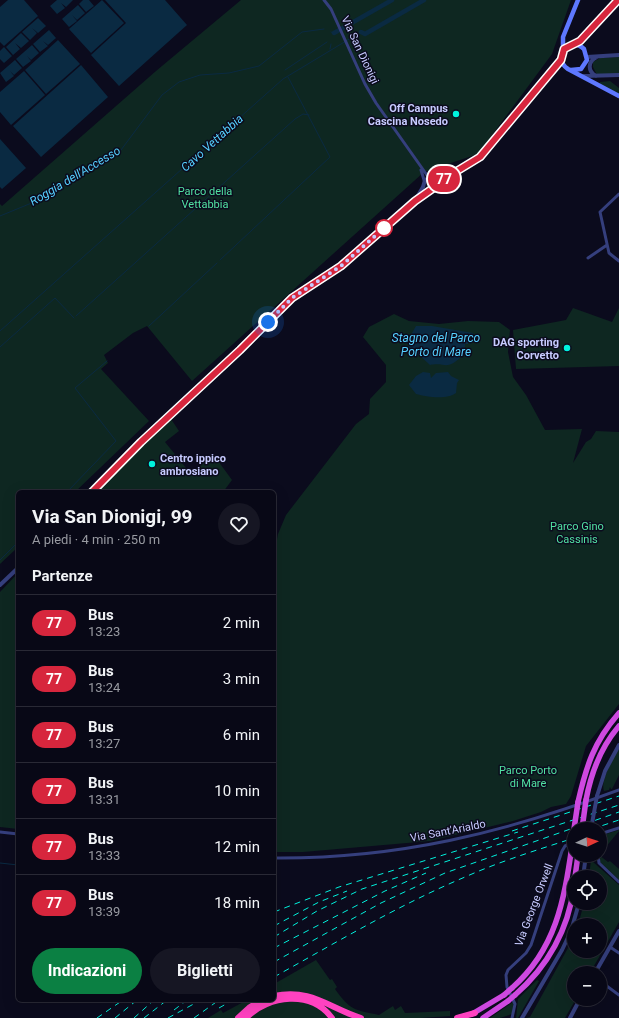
<!DOCTYPE html>
<html lang="it">
<head>
<meta charset="utf-8">
<style>
	body { margin:0; font-family:Roboto,sans-serif; background:#161623; color:#f1f3f6; height:100vh; display:flex; flex-direction:column; font-size:15px; white-space:nowrap }
	* { box-sizing:border-box; margin:0 }
	p { font-size:13px; color:#989aa1 }
	.icon { flex:none; width:22px; height:22px; fill:none; stroke:currentColor; stroke-width:2; stroke-linecap:round; stroke-linejoin:round }
	.map { position:relative; flex:1; overflow:hidden }
	.panel { position:absolute; left:16px; top:490px; width:260px; height:512px; display:flex; flex-direction:column; background:#080816; border-radius:6px; box-shadow:0 4px 16px #0002,0 0 0 1px #292935 }
	.panel>* { flex:none }
	.badge { padding:0 8px; border-radius:13px; font-size:14px; line-height:26px }
	.needle { width:26px; rotate:86deg }
	.fabs { position:absolute; left:567px; top:822px; display:grid; gap:8px }
	.fabs a { display:grid; place-items:center; width:40px; height:40px; border-radius:50%; background:#080816; box-shadow:0 4px 16px #0002,0 0 0 1px #292935; font-size:20px }
	.you { position:absolute; width:20px; height:20px; margin:-10px; border:3px solid #fff; border-radius:50%; background:#1a73e8; box-shadow:0 0 0 6px #1a73e833 }
	.map>.badge { position:absolute; translate:-50% -50%; box-shadow:0 0 0 2px #fff }
	h2 { padding:0 16px; font-size:15px; line-height:36px }
	.round { display:grid; place-items:center; flex:none; width:42px; height:42px; border-radius:21px; background:#161623 }
	.overview { display:flex; align-items:center; justify-content:space-between; height:68px; padding:0 16px }
	h1 { font-size:19px; font-weight:700; line-height:30px }
	.cta { display:flex; gap:8px; margin-top:auto; padding:8px 16px }
	.cta a { flex:1; height:46px; border-radius:24px; background:#0b8043; color:#fff; font-size:16px; font-weight:700; line-height:46px; text-align:center }
	.cta a+a { background:#161623; color:#f1f3f6 }
	ul { padding:0; list-style:none }
	li { display:flex; align-items:center; gap:12px; height:56px; padding:0 16px; border-top:1px solid #292935 }
	li div { flex:1 }
	li b { display:block; font-size:15px }
	li em { font-style:normal }
	li .badge { min-width:44px; font-weight:700; text-align:center }
	.map>svg:first-child { display:block }
	.green { fill:#0e2721 }
	.water { fill:#0a2a42 }
	.lines { fill:none; stroke-linecap:round; stroke-linejoin:round }
	.stream { stroke:#0a2a42; stroke-width:1 }
	.canal { stroke:#0a2a42; stroke-width:4.5 }
	.minor { stroke:#353f7d; stroke-width:3 }
	.tertiary { stroke:#353f7d; stroke-width:4 }
	.secondary { stroke:#5e78ff; stroke-width:4.5 }
	.trunk { stroke:#ce48e0; stroke-width:5.5 }
	.motorway { stroke:#ff42c0; stroke-width:6 }
	.rail { stroke:#00f2dd; stroke-width:1; stroke-dasharray:6 5; stroke-linecap:butt }
	.tertiary-bridge { stroke:#353f7d; stroke-width:4 }
	.trunk-bridge { stroke:#ce48e0; stroke-width:5.5 }
	.line-casing { stroke:#fff; stroke-width:9 }
	.line { stroke:#d7263d; stroke-width:6 }
	.walk { stroke:#c7cbff; stroke-width:4; stroke-dasharray:0 7.2 }
	.poi-dot { fill:#00f2dd; stroke:#0b0b1d; stroke-width:1.5 }
	.stop-dot { fill:#fff; stroke:#d7263d; stroke-width:2 }
	.labels { text-anchor:middle; dominant-baseline:central; stroke-width:3; stroke-linejoin:round; paint-order:stroke }
	.street-label { font-size:11px; fill:#c7cbff; stroke:#0b0b1d }
	.poi-label { font-size:11px; font-weight:bold; fill:#c7cbff; stroke:#0b0b1d; text-anchor:end }
	.park-label { font-size:11px; fill:#51e1a2; stroke:#0b0b1d }
	.water-label { font-size:12px; font-style:italic; fill:#55d0ff; stroke:#0b0b1d }
</style>
</head>
<body>
<div class="map">
<svg width="619" height="1018" viewBox="0 0 619 1018">
	<rect width="100%" height="100%" fill="#0b0b1d"/>
	<path class="green" d="M241,0H571L552,54L478,154L424,172L192,381L147,326L133,333L104,355L108,363L101,369L149,421L75,492H18V547L0,564V204L2,206L156,71Z
		M619,57V74L597,75L593,67V62L600,58Z
		M610,81L619,88V94L600,84V82Z
		M573,308L612,322L619,308V366L516,369L513,330L566,320Z
		M394,314L409,321L439,324L468,321L499,322L510,330L508,352L513,377L526,395L545,430L582,429L573,463L586,442L591,439L596,431L619,432V704L586,746L571,796L566,804L551,807L541,812L513,821L430,841L303,852H274V556L278,534L286,515L356,424L369,414L370,399L386,382V365L363,337L369,327Z
		M169,416L179,431L165,442L191,474L213,454L232,480L223,492H101L99,490L142,442Z
		M18,573V829L0,827V592Z
		M619,749V775L612,789H611L610,787L609,790L604,791C600,781 613,758 619,749Z
		M619,830V831L600,854L606,834Z
		M599,855L608,862L610,861L619,869V880L600,862Z
		M591,860L619,885V922L590,973H574V999H576L565,1018H526L530,1017L574,937V951H600V925H578L584,903H600V877H589Z
		M316,960L330,980L332,979L337,987L335,989C350,1010 354,1010 379,1015L393,1006L395,1010L401,1006L405,1013L450,1011V1016L421,1018H208L221,1010L223,1013L247,1000H274V984Z
		M537,980L539,981L518,1018H516L518,999Z
		M513,1002V1007L512,1014L500,1018H490Z"/>
	<path class="water" d="M8,0H24L38,16L4,46L0,42V7Z
		M57,0H73L66,7L61,3L65,8L57,14L50,6Z
		M83,0H89L94,6L86,12L79,4Z
		M102,0L124,23L91,53L69,29Z
		M105,0H165L187,25L119,86L91,55L126,23Z
		M78,5L85,13L77,20L72,15L77,21L69,27L62,19Z
		M38,18L46,26L38,33L32,28L37,33L30,40L22,32Z
		M49,30L56,38L48,45L43,41L48,46L40,52L33,44Z
		M21,33L29,41L21,48L15,43L20,49L13,55L6,47Z
		M58,40L80,64L46,94L25,70Z
		M32,45L39,53L31,60L27,56L31,61L23,67L16,59Z
		M4,47L12,56L4,63L0,59V51Z
		M15,60L22,68L14,75L10,71L14,76L6,82L0,73Z
		M81,65L108,97L41,157L13,126Z
		M24,71L45,95L11,125L0,112V92Z
		M0,139L26,168L2,189L0,187Z
		M416,326H432L473,333L474,339L469,338L468,344H465V348L462,349L461,357C446,371 446,362 430,365L417,353L409,349L408,340Z
		M423,372L430,373L431,378L436,373L448,372L451,376L459,380L457,383L456,393C447,400 427,397 416,394L409,385L416,376Z"/>
	<g class="lines">
		<path class="stream" d="M331,32L334,33
			M330,49L331,44
			M285,70L327,42
			M0,216L34,202L79,174L121,150L162,95L179,82L200,75L229,73L259,66L302,32L324,29
			M220,260L330,157L288,77
			M76,316L295,119L303,114L309,115
			M149,326L217,263
			M0,331L283,79L361,32
			M0,347L55,298L74,318
			M67,492L116,441L75,388L107,361
			M0,560L18,542
			M0,863L18,865"/>
		<path class="canal" d="M361,32L365,34L424,0
			M334,33L392,0"/>
		<path class="minor" d="M324,0L331,9L365,84L376,103L429,178
			M421,170L424,180
			M619,194L600,212L609,253L619,261
			M588,258L607,245
			M0,832L18,834
			M600,834L619,828
			M600,848L605,833
			M598,855L599,863L619,882
			M274,858C397,859 504,833 619,790
			M610,947L619,953
			M600,981L619,995
			M512,1018L515,1004L507,987L506,975L508,970L526,953L531,945L562,851L565,846L572,843"/>
		<path class="tertiary" d="M575,44L619,0
			M587,57L619,55
			M584,76L619,75
			M596,76C587,71 588,61 597,57
			M416,199L423,187L425,180L429,178L433,180L445,177
			M92,492L141,442L240,350L292,298L341,265L434,185L480,157L561,60
			M0,585L18,568
			M597,796L605,771L619,745
			M583,877L586,855
			M595,973L619,931
			M522,1018L562,950L571,931L579,903
			M570,1018L580,999"/>
		<path class="secondary" d="M563,51V37L578,0
			M571,70L581,69L587,60L584,49C569,35 551,58 568,69L619,96"/>
		<path class="trunk" d="M586,800C591,773 601,747 619,726
			M578,802C586,767 594,741 619,713
			M575,877L578,855
			M512,988C556,949 564,901 572,846
			M515,995C548,966 568,930 574,887
			M472,1014L504,995
			M483,1018L508,1001"/>
		<path class="motorway" d="M274,996C311,988 329,1008 361,1018
			M238,1018L250,1007L262,1000
			M246,1018C269,995 311,990 332,1018
			M457,1018L475,1013"/>
		<path class="rail" d="M592,829L619,820
			M512,831L619,796
			M274,912L339,887L518,832
			M274,926L319,902L347,891
			M274,937L317,911L362,889L619,805
			M274,948L385,891L426,873
			M274,962L381,903L445,873L619,812
			M274,977C337,942 399,905 465,877C501,861 537,850 574,838
			M219,1008L233,1000
			M174,1010L187,1000
			M97,1018L123,1000
			M115,1018L137,1000
			M134,1018L154,1000
			M144,1018L167,1000
			M168,1018L201,1000
			M194,1018L219,1000"/>
		<path class="tertiary-bridge" d="M591,829L597,796"/>
		<path class="trunk-bridge" d="M574,829L578,802
			M582,829L586,800
			M572,846L574,831
			M504,995L512,988
			M508,1001L515,995"/>
	</g>
	<g class="lines">
		<g class="line-casing">
			<path id="line" d="M92,492L141,442L240,350L292,298L341,266L415,201L432,189L434,185L480,157L561,60L564,49L580,41L618,0"/>
		</g>
		<use href="#line" class="line"/>
		<path class="walk" d="M268,322L292,298L341,266L384,228"/>
	</g>
	<g class="poi-dot">
		<circle cx="456" cy="114" r="4"/>
		<circle cx="567" cy="348" r="4"/>
		<circle cx="152" cy="464" r="4"/>
	</g>
	<circle class="stop-dot" cx="384" cy="228" r="8"/>
	<g class="labels">
		<g class="street-label">
			<text transform="translate(360 50) rotate(65)">Via San Dionigi</text>
			<text transform="translate(448 831) rotate(-11)">Via Sant'Arialdo</text>
			<text transform="translate(534 905) rotate(-69)">Via George Orwell</text>
		</g>
		<g class="poi-label">
			<text x="448" y="108">Off Campus<tspan x="448" dy="13">Cascina Nosedo</tspan></text>
			<text x="559" y="342">DAG sporting<tspan x="559" dy="13">Corvetto</tspan></text>
			<text x="160" y="458" text-anchor="start">Centro ippico<tspan x="160" dy="13">ambrosiano</tspan></text>
		</g>
		<g class="park-label">
			<text x="205" y="191">Parco della<tspan x="205" dy="13">Vettabbia</tspan></text>
			<text x="577" y="526">Parco Gino<tspan x="577" dy="13">Cassinis</tspan></text>
			<text x="528" y="770">Parco Porto<tspan x="528" dy="13">di Mare</tspan></text>
		</g>
		<g class="water-label">
			<text transform="translate(212 143) rotate(-42)">Cavo Vettabbia</text>
			<text transform="translate(75 176) rotate(-31)">Roggia dell'Accesso</text>
			<text x="436" y="338">Stagno del Parco<tspan x="436" dy="14">Porto di Mare</tspan></text>
		</g>
	</g>
</svg>
<div class="fabs">
<a><svg class="needle" viewBox="-14 -14 28 28"><path d="M0-13l5 13h-10z" fill="#e53935"/><path d="M0 13l5-13h-10z" fill="#989aa1"/></svg></a>
<a><svg class="icon" aria-label="locate" viewBox="0 0 24 24"><circle cx="12" cy="12" r="6"/><path d="M12 2v4M12 18v4M2 12h4M18 12h4"/></svg></a>
<a>+</a>
<a>−</a>
</div>
<div class="you" style="left:268px;top:322px"></div>
<b class="badge" style="left:444px;top:179px;background:#d7263d;color:#fff">77</b>
<section class="panel">
<div class="overview"><div><h1>Via San Dionigi, 99</h1><p>A piedi · 4 min · 250 m</p></div><a class="round"><svg class="icon" aria-label="heart" viewBox="0 0 24 24"><path d="M12 20l-8-8c-3-5 5-10 8-4 3-6 11-1 8 4z"/></svg></a></div>
<h2>Partenze</h2>
<ul>
<li><span class="badge" style="background:#d7263d;color:#fff">77</span><div><b>Bus</b><p>13:23</p></div><em>2 min</em></li>
<li><span class="badge" style="background:#d7263d;color:#fff">77</span><div><b>Bus</b><p>13:24</p></div><em>3 min</em></li>
<li><span class="badge" style="background:#d7263d;color:#fff">77</span><div><b>Bus</b><p>13:27</p></div><em>6 min</em></li>
<li><span class="badge" style="background:#d7263d;color:#fff">77</span><div><b>Bus</b><p>13:31</p></div><em>10 min</em></li>
<li><span class="badge" style="background:#d7263d;color:#fff">77</span><div><b>Bus</b><p>13:33</p></div><em>12 min</em></li>
<li><span class="badge" style="background:#d7263d;color:#fff">77</span><div><b>Bus</b><p>13:39</p></div><em>18 min</em></li>
</ul>
<div class="cta"><a>Indicazioni</a><a>Biglietti</a></div>
</section>
</div>
</body>
</html>
